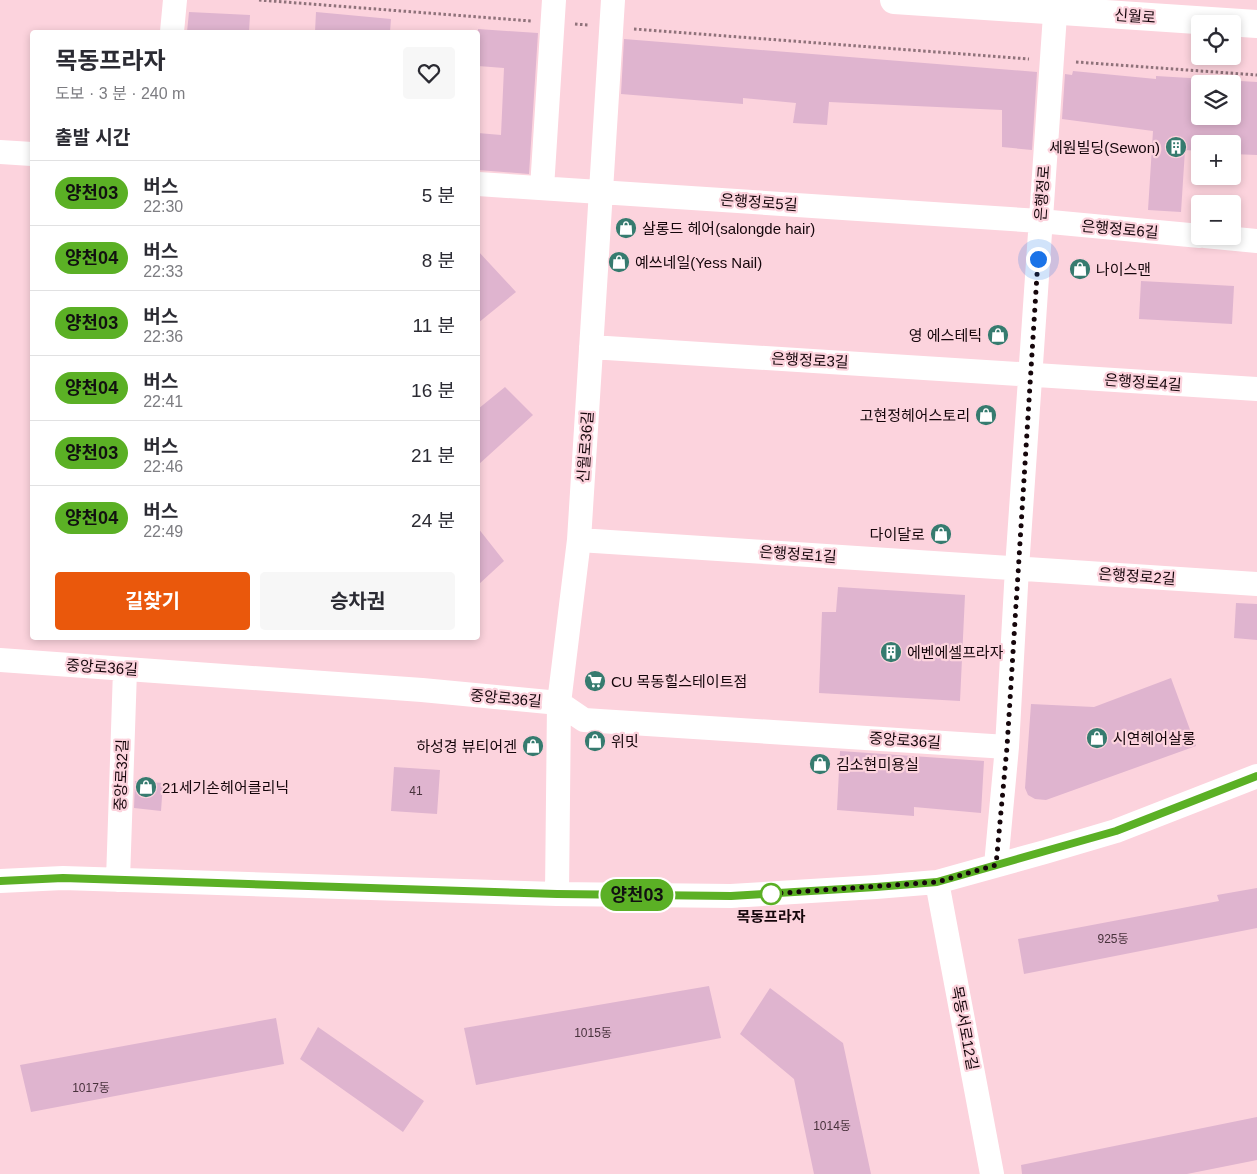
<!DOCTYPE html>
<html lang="ko">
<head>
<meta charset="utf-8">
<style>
	body { margin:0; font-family:Arial,"Noto Sans KR",sans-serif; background:#f7f7f7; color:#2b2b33; height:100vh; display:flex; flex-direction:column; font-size:19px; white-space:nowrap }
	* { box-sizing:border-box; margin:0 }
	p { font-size:16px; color:#7c7c81 }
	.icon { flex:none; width:28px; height:28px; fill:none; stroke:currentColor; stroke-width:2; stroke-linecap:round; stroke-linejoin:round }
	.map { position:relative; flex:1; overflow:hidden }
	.side { position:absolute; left:30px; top:30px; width:450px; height:610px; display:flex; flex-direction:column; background:#fff; border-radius:5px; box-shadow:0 2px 8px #0003 }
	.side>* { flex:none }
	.badge { padding:0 10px; border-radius:16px; font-size:18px; line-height:32px }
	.buttons { position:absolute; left:1191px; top:15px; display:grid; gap:10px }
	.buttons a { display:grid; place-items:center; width:50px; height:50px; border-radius:5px; background:#fff; box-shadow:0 2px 8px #0003; font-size:25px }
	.you { position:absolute; width:25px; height:25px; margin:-12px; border:4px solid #fff; border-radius:50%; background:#1a73e8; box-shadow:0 0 0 8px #1a73e833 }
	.map>.badge { position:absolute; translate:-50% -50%; box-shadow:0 0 0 2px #fff }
	h2 { padding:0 25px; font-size:19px; line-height:45px }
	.round { display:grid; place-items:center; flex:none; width:52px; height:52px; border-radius:5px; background:#f7f7f7 }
	.headline { display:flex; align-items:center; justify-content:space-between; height:85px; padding:0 25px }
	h1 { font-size:24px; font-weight:700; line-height:38px }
	.button { display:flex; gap:10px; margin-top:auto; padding:10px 25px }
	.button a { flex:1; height:58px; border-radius:5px; background:#ea580c; color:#fff; font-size:20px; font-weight:700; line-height:58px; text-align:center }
	.button a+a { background:#f7f7f7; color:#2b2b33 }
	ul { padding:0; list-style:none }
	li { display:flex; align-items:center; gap:15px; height:65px; padding:0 25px; border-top:1px solid #e1e1e2 }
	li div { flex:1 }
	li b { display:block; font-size:19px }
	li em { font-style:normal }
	li .badge { min-width:55px; font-weight:700; text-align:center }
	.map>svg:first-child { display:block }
	.building { fill:#dfb4cf; fill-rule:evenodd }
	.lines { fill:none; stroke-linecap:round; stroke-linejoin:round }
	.path { stroke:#8f727a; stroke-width:3; stroke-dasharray:2.5 2.5; stroke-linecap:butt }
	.minor { stroke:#fff; stroke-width:24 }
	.major { stroke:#fff; stroke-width:28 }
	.line-casing { stroke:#fff; stroke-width:11 }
	.line { stroke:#5bb025; stroke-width:8 }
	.walk { stroke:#15060b; stroke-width:5; stroke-dasharray:0 9 }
	.stop-dot { fill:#fff; stroke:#5bb025; stroke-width:2.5 }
	.labels { text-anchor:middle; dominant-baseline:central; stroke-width:4.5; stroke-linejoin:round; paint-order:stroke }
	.number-label { font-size:12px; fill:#48323c }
	.street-label { font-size:15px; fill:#15060b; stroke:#fcd3dd }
	.poi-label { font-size:15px; fill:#15060b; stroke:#fcd3dd; text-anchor:start }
	.stop-label { font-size:15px; font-weight:bold; fill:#15060b; stroke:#fcd3dd }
</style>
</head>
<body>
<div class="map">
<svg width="1257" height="1174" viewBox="0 0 1257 1174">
	<rect width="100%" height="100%" fill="#fcd3dd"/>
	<path class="building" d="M189,12L250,15L249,32H187Z
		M316,12L391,19L390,32H315Z
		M478,29L538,33L529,174L478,170V133L501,135L504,68L478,66Z
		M624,39L1037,72L1032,150L1002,147V110L829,102L827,125L793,123L796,103L743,98V104L621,94Z
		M1073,71L1156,79V76L1257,82V155L1232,154V144H1200V151L1185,150L1181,212L1148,210L1153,131L1062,119L1065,74L1072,75ZM1200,84H1232V116H1200Z
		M478,251L516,292L478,323Z
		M1141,281L1234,286L1232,324L1139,319Z
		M505,387L533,415L478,465V409Z
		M478,528L504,561L478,585Z
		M838,587L965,595L960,701L819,693L822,612H836Z
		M1236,603L1257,604V640L1234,638Z
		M1171,678L1196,746L1046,800L1035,799L1028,795L1025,788L1031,704L1094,707Z
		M840,751L984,761L981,813L914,807V816L837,810Z
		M394,767L440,770L437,814L391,811Z
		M135,781L163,783L161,811L134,808Z
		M1257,888V928L1024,974L1018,939L1219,901L1217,895Z
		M709,986L721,1038L476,1085L464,1028Z
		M770,988L843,1043L871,1174H814L794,1079L740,1034Z
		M276,1018L284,1064L31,1112L20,1065Z
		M318,1027L424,1101L403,1132L300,1059Z
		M1257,1117V1160L1187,1174H1022L1021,1165Z"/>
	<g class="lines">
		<path class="path" d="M259,0L531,21
			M575,24L588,25
			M634,29L1029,59
			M1076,62L1257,75"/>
		<path class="minor" d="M172,32L175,0
			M0,152L32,154
			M478,184L1040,221L1200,236
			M542,188L554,0
			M1205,236L1257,241
			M591,347L1257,389
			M579,540L1257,584
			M0,660L422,690L559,703L584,720L1007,747
			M996,865L1007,747L1017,568L1056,0
			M118,880L125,670
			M0,881L63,878L557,894L731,896L876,887L937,882L1045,852L1116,831L1257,776
			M937,882L992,1174
			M557,894L559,703L579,540L613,0"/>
		<path class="major" d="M894,0L1257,24"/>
	</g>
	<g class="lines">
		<g class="line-casing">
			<path id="line" d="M0,881L63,878L557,894L731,896L876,887L937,882L1063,846L1116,831L1257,776"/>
		</g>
		<use href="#line" class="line"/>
		<path class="walk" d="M771,894H767L937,882L996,865L1007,747L1038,259"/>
	</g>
	<defs>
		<g id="building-disc" transform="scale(1.125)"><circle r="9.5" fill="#367b6f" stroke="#fcd3dd"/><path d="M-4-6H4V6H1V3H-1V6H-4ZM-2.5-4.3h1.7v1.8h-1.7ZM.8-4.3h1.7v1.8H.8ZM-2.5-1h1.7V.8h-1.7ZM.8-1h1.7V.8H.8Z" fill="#fff"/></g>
		<g id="shop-disc" transform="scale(1.125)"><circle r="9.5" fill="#367b6f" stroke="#fcd3dd"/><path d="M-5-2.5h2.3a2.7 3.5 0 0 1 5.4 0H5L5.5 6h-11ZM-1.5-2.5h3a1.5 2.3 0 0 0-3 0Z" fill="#fff"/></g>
		<g id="supermarket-disc" transform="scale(1.125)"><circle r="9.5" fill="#367b6f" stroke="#fcd3dd"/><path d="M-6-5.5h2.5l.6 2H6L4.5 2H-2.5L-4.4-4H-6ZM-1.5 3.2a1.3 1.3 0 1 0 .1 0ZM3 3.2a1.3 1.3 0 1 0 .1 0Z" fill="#fff"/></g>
	</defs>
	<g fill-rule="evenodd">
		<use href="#building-disc" x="1176" y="147"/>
		<use href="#shop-disc" x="626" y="228"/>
		<use href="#shop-disc" x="619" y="262"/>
		<use href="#shop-disc" x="1080" y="269"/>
		<use href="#shop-disc" x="998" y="335"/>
		<use href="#shop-disc" x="986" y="415"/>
		<use href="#shop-disc" x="941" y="534"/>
		<use href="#building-disc" x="891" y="652"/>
		<use href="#supermarket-disc" x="595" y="681"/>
		<use href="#shop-disc" x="1097" y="738"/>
		<use href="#shop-disc" x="595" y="741"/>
		<use href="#shop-disc" x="533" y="746"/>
		<use href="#shop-disc" x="820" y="764"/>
		<use href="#shop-disc" x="146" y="787"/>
	</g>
	<circle class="stop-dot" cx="771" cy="894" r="10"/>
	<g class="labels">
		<g class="number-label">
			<text x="416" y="791">41</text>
			<text x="1113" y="939">925동</text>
			<text x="593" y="1033">1015동</text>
			<text x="91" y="1088">1017동</text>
			<text x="832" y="1126">1014동</text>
		</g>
		<g class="street-label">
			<text transform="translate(1135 16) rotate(4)">신월로</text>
			<text transform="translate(1042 193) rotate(-86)">은행정로</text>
			<text transform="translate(759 202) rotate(4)">은행정로5길</text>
			<text transform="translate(1120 229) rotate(5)">은행정로6길</text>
			<text transform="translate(810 360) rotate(3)">은행정로3길</text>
			<text transform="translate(1143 382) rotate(4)">은행정로4길</text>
			<text transform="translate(585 447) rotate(-86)">신월로36길</text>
			<text transform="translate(798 554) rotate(4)">은행정로1길</text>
			<text transform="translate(1137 576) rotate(4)">은행정로2길</text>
			<text transform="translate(102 667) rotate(4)">중앙로36길</text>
			<text transform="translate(506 698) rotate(5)">중앙로36길</text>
			<text transform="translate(905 740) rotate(4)">중앙로36길</text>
			<text transform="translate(121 775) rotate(-88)">중앙로32길</text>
			<text transform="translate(965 1028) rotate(79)">목동서로12길</text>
		</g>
		<g class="poi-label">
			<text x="1160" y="147" text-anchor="end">세원빌딩(Sewon)</text>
			<text x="642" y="228">살롱드 헤어(salongde hair)</text>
			<text x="635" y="262">예쓰네일(Yess Nail)</text>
			<text x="1096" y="269">나이스맨</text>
			<text x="982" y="335" text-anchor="end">영 에스테틱</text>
			<text x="970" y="415" text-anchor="end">고현정헤어스토리</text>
			<text x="925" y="534" text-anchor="end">다이달로</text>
			<text x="907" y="652">에벤에셀프라자</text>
			<text x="611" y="681">CU 목동힐스테이트점</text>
			<text x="1113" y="738">시연헤어살롱</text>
			<text x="611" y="741">위밋</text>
			<text x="517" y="746" text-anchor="end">하성경 뷰티어겐</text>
			<text x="836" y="764">김소현미용실</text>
			<text x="162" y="787">21세기손헤어클리닉</text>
		</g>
		<g class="stop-label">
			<text x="771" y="916">목동프라자</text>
		</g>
	</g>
</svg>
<div class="buttons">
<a><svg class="icon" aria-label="locate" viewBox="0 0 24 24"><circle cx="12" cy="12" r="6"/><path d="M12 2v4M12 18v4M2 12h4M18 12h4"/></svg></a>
<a><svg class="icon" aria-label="layers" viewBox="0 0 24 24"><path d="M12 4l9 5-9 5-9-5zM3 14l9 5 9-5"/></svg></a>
<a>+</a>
<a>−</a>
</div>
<div class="you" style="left:1038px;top:259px"></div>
<b class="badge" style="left:637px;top:895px;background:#5bb025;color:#111">양천03</b>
<section class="side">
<div class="headline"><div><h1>목동프라자</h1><p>도보 · 3 분 · 240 m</p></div><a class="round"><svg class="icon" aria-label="heart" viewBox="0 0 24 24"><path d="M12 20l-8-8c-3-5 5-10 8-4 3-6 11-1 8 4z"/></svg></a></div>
<h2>출발 시간</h2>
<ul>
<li><span class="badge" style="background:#5bb025;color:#111">양천03</span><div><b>버스</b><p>22:30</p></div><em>5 분</em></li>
<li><span class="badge" style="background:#5bb025;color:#111">양천04</span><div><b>버스</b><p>22:33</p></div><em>8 분</em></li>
<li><span class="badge" style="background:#5bb025;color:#111">양천03</span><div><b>버스</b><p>22:36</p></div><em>11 분</em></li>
<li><span class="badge" style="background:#5bb025;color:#111">양천04</span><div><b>버스</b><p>22:41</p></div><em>16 분</em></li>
<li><span class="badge" style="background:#5bb025;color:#111">양천03</span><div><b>버스</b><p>22:46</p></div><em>21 분</em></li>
<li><span class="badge" style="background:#5bb025;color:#111">양천04</span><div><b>버스</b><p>22:49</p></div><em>24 분</em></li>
</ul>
<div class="button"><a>길찾기</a><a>승차권</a></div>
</section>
</div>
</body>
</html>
